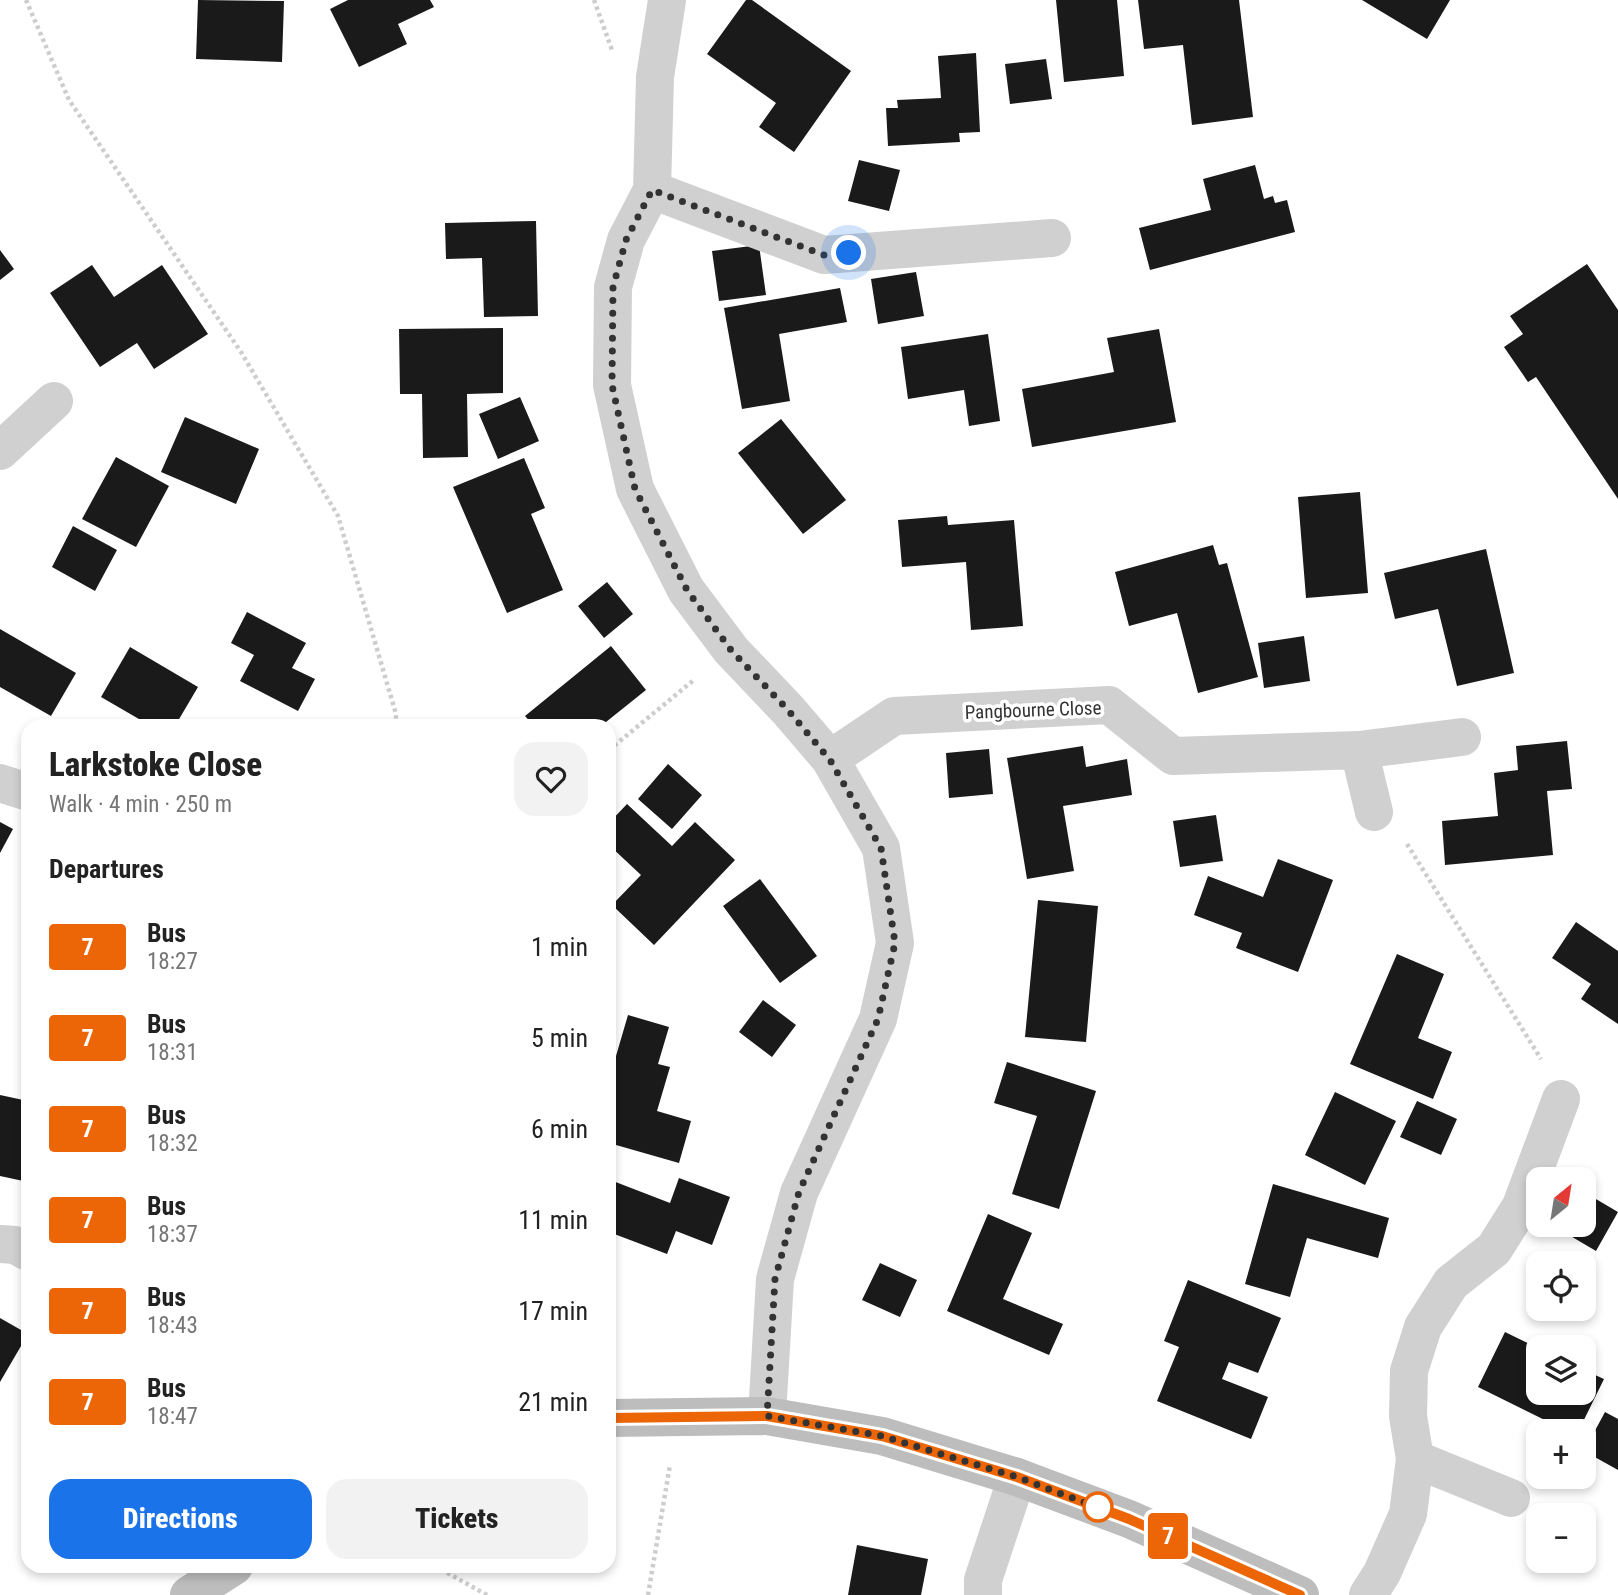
<!DOCTYPE html>
<html lang="en">
<head>
<meta charset="utf-8">
<style>
	body { margin:0; font-family:"Roboto Condensed",sans-serif; background:#f2f2f2; color:#222; height:100vh; display:flex; flex-direction:column; font-size:26px; white-space:nowrap }
	* { box-sizing:border-box; margin:0 }
	p { font-size:23px; color:#767676 }
	.icon { flex:none; width:38px; height:38px; fill:none; stroke:currentColor; stroke-width:2; stroke-linecap:round; stroke-linejoin:round }
	.map { position:relative; flex:1; overflow:hidden }
	.details { position:absolute; left:21px; top:719px; width:595px; height:854px; display:flex; flex-direction:column; background:#fff; border-radius:21px; box-shadow:0 4px 10px #0003 }
	.details>* { flex:none }
	.badge { padding:0 14px; border-radius:5px; font-size:24px; line-height:46px }
	.needle { width:46px; rotate:30deg }
	.fabs { position:absolute; left:1526px; top:1167px; display:grid; gap:14px }
	.fabs a { display:grid; place-items:center; width:70px; height:70px; border-radius:14px; background:#fff; box-shadow:0 4px 10px #0003; font-size:35px }
	.you { position:absolute; width:35px; height:35px; margin:-18px; border:5px solid #fff; border-radius:50%; background:#1a73e8; box-shadow:0 0 0 10px #1a73e833 }
	.map>.badge { position:absolute; translate:-50% -50%; box-shadow:0 0 0 4px #fff }
	h2 { padding:0 28px; font-size:26px; line-height:63px }
	.round { display:grid; place-items:center; flex:none; width:74px; height:74px; border-radius:21px; background:#f2f2f2 }
	.summary { display:flex; align-items:center; justify-content:space-between; height:119px; padding:0 28px }
	h1 { font-size:33px; font-weight:800; line-height:52px }
	.button { display:flex; gap:14px; margin-top:auto; padding:14px 28px }
	.button a { flex:1; height:80px; border-radius:21px; background:#1a73e8; color:#fff; font-size:28px; font-weight:800; line-height:80px; text-align:center }
	.button a+a { background:#f2f2f2; color:#222 }
	ul { padding:0; list-style:none }
	li { display:flex; align-items:center; gap:21px; height:91px; padding:0 28px }
	li div { flex:1 }
	li b { display:block; font-size:26px }
	li em { font-style:normal }
	li .badge { min-width:77px; font-weight:700; text-align:center }
	.map>svg:first-child { display:block }
	.building { fill:#1a1a1a }
	.lines { fill:none; stroke-linecap:round; stroke-linejoin:round }
	.path { stroke:#cdcdcd; stroke-width:4.5; stroke-dasharray:3.5 3.5; stroke-linecap:butt }
	.street { stroke:#d0d0d0; stroke-width:38 }
	.secondary { stroke:#bdbdbd; stroke-width:38 }
	.line-casing { stroke:#fff; stroke-width:16 }
	.line { stroke:#ec6608; stroke-width:10 }
	.walk { stroke:#333; stroke-width:7; stroke-dasharray:0 12.6 }
	.stop-dot { fill:#fff; stroke:#ec6608; stroke-width:3.5 }
	.labels { text-anchor:middle; dominant-baseline:central; stroke-width:7; stroke-linejoin:round; paint-order:stroke }
	.street-label { font-size:19px; fill:#333; stroke:#fff }
</style>
</head>
<body>
<div class="map">
<svg width="1618" height="1595" viewBox="0 0 1618 1595">
	<rect width="100%" height="100%" fill="#fff"/>
	<path class="building" d="M198,0L284,1L282,62L196,59Z
		M348,0H430L434,7L398,24L407,44L359,67L330,9Z
		M746,0H752L851,71L794,152L759,127L776,103L707,54Z
		M1056,0H1117L1124,76L1064,82Z
		M1138,0H1239L1253,117L1192,125L1183,45L1144,49Z
		M1362,0H1450L1427,39Z
		M976,53L980,132L959,133L960,142L888,146L886,108H898L897,100L941,98L938,56Z
		M1046,59L1052,99L1010,104L1005,64Z
		M859,160L900,170L889,211L848,201Z
		M1255,165L1264,199L1273,196L1275,203L1287,200L1295,232L1150,270L1139,228L1211,210L1203,179Z
		M536,221L538,316L484,317L482,258L446,259L445,223Z
		M759,245L766,295L719,301L712,251Z
		M0,250L14,269L0,280Z
		M1587,264L1618,310V499L1536,377L1528,382L1504,347L1523,334L1510,316Z
		M92,265L114,297L162,265L208,334L154,369L137,343L100,367L50,293Z
		M916,272L924,316L878,324L871,279Z
		M840,288L847,322L779,334L790,401L742,409L724,308Z
		M503,328V393L467,394L468,457L423,458L422,394H400L399,329Z
		M1159,329L1176,422L1032,447L1022,389L1114,372L1107,338Z
		M988,334L1000,421L969,426L964,390L908,399L901,347Z
		M520,397L539,441L498,459L479,414Z
		M185,417L259,449L236,504L161,472Z
		M781,419L846,500L803,534L738,453Z
		M116,457L169,486L136,547L82,519Z
		M524,458L545,508L531,514L563,590L507,613L453,487Z
		M1360,492L1368,593L1306,598L1298,497Z
		M947,516L948,525L1014,520L1023,626L971,630L966,562L902,567L898,520Z
		M73,526L117,550L95,591L52,567Z
		M1213,545L1219,565L1227,563L1258,677L1198,693L1177,613L1129,626L1115,572Z
		M1486,549L1514,673L1457,686L1438,609L1395,619L1384,573Z
		M607,582L633,614L604,638L578,606Z
		M247,612L306,643L292,668L315,679L298,711L240,681L254,655L231,643Z
		M0,629L76,673L51,716L0,687Z
		M1304,636L1310,681L1264,688L1258,643Z
		M611,646L646,690L601,726H534L525,716Z
		M130,647L198,687L175,726H151L101,697Z
		M1567,741L1572,789L1547,791L1553,855L1445,865L1442,821L1498,816L1494,773L1518,770L1516,746Z
		M1083,746L1086,767L1127,759L1132,795L1063,806L1074,871L1027,879L1007,758Z
		M989,749L993,794L949,798L946,753Z
		M668,764L702,795L672,829L638,799Z
		M627,804L672,846L695,822L735,860L654,945L612,905L641,875L609,845V823Z
		M1216,815L1223,861L1180,867L1173,821Z
		M0,822L13,829L0,853Z
		M1278,859L1333,880L1298,972L1236,948L1242,933L1194,915L1208,876L1263,897Z
		M760,879L817,956L780,983L723,906Z
		M1038,900L1098,906L1086,1042L1025,1037Z
		M1576,922L1618,951V1024L1581,999L1591,984L1552,958Z
		M1397,954L1444,974L1418,1038L1452,1052L1433,1099L1350,1064Z
		M763,1000L796,1025L772,1057L739,1032Z
		M628,1015L669,1027L658,1064L670,1067L657,1111L691,1121L679,1163L609,1143V1080Z
		M1007,1062L1096,1091L1059,1209L1012,1194L1037,1116L994,1103Z
		M1335,1092L1396,1121L1365,1185L1305,1155Z
		M0,1095L28,1101V1182L0,1176Z
		M1417,1101L1457,1119L1441,1155L1400,1137Z
		M679,1178L730,1197L712,1245L676,1231L667,1254L609,1232V1191L613,1181L670,1203Z
		M1273,1184L1389,1218L1378,1258L1307,1238L1290,1297L1245,1284Z
		M1584,1192L1618,1212L1596,1251L1557,1228L1559,1225H1584Z
		M988,1214L1032,1233L1003,1299L1063,1324L1049,1355L947,1311Z
		M880,1263L917,1280L900,1317L862,1300Z
		M1188,1280L1281,1318L1258,1373L1229,1362L1222,1379L1268,1397L1251,1439L1157,1401L1179,1347L1164,1341Z
		M0,1318L28,1334L0,1382Z
		M1505,1332L1538,1348V1393H1584V1370L1604,1379L1578,1432H1569L1478,1387Z
		M1605,1412L1618,1419V1470L1584,1451Z
		M857,1545L928,1559L921,1595H848Z"/>
	<g class="lines">
		<path class="path" d="M26,0L69,100L241,352L338,516L396,714V726
			M594,0L612,50
			M609,750L695,679
			M1407,844L1541,1059
			M435,1566L487,1595
			M648,1595L670,1465"/>
		<path class="street" d="M667,0L655,77L652,190L626,240L613,287L612,385L635,489L686,590L731,650L788,710L830,759L881,848L895,943L878,1019L799,1193L775,1279L767,1416
			M652,190L824,255L1052,238
			M0,451L54,401
			M830,759L894,716L1109,705L1173,756L1359,750
			M0,783L28,792
			M1374,812L1359,750L1462,737
			M0,1244L15,1245L28,1252
			M1415,1459L1511,1498
			M983,1595V1580L1017,1477
			M1368,1595L1382,1573L1408,1514L1415,1459L1408,1416L1409,1371L1423,1327L1451,1283L1494,1249L1521,1206L1561,1099"/>
		<path class="secondary" d="M609,1418L767,1416L882,1436L1017,1477L1129,1519L1300,1595
			M189,1595L234,1566"/>
	</g>
	<g class="lines">
		<g class="line-casing">
			<path id="line" d="M609,1418L767,1416L882,1436L1017,1477L1129,1519L1300,1595"/>
		</g>
		<use href="#line" class="line"/>
		<path class="walk" d="M849,253L824,255L652,190L626,240L613,287L612,385L635,489L687,590L731,650L788,710L830,760L881,848L895,943L878,1019L799,1192L775,1279L767,1416L882,1436L1017,1477L1107,1511L1098,1507"/>
	</g>
	<circle class="stop-dot" cx="1098" cy="1507" r="14"/>
	<g class="labels">
		<g class="street-label">
			<text transform="translate(1033 710) rotate(-2)">Pangbourne Close</text>
		</g>
	</g>
</svg>
<div class="fabs">
<a><svg class="needle" viewBox="-14 -14 28 28"><path d="M0-13l5 13h-10z" fill="#e53935"/><path d="M0 13l5-13h-10z" fill="#767676"/></svg></a>
<a><svg class="icon" aria-label="locate" viewBox="0 0 24 24"><circle cx="12" cy="12" r="6"/><path d="M12 2v4M12 18v4M2 12h4M18 12h4"/></svg></a>
<a><svg class="icon" aria-label="layers" viewBox="0 0 24 24"><path d="M12 4l9 5-9 5-9-5zM3 14l9 5 9-5"/></svg></a>
<a>+</a>
<a>−</a>
</div>
<div class="you" style="left:849px;top:253px"></div>
<b class="badge" style="left:1168px;top:1536px;background:#ec6608;color:#fff">7</b>
<section class="details">
<div class="summary"><div><h1>Larkstoke Close</h1><p>Walk · 4 min · 250 m</p></div><a class="round"><svg class="icon" aria-label="heart" viewBox="0 0 24 24"><path d="M12 20l-8-8c-3-5 5-10 8-4 3-6 11-1 8 4z"/></svg></a></div>
<h2>Departures</h2>
<ul>
<li><span class="badge" style="background:#ec6608;color:#fff">7</span><div><b>Bus</b><p>18:27</p></div><em>1 min</em></li>
<li><span class="badge" style="background:#ec6608;color:#fff">7</span><div><b>Bus</b><p>18:31</p></div><em>5 min</em></li>
<li><span class="badge" style="background:#ec6608;color:#fff">7</span><div><b>Bus</b><p>18:32</p></div><em>6 min</em></li>
<li><span class="badge" style="background:#ec6608;color:#fff">7</span><div><b>Bus</b><p>18:37</p></div><em>11 min</em></li>
<li><span class="badge" style="background:#ec6608;color:#fff">7</span><div><b>Bus</b><p>18:43</p></div><em>17 min</em></li>
<li><span class="badge" style="background:#ec6608;color:#fff">7</span><div><b>Bus</b><p>18:47</p></div><em>21 min</em></li>
</ul>
<div class="button"><a>Directions</a><a>Tickets</a></div>
</section>
</div>
</body>
</html>
